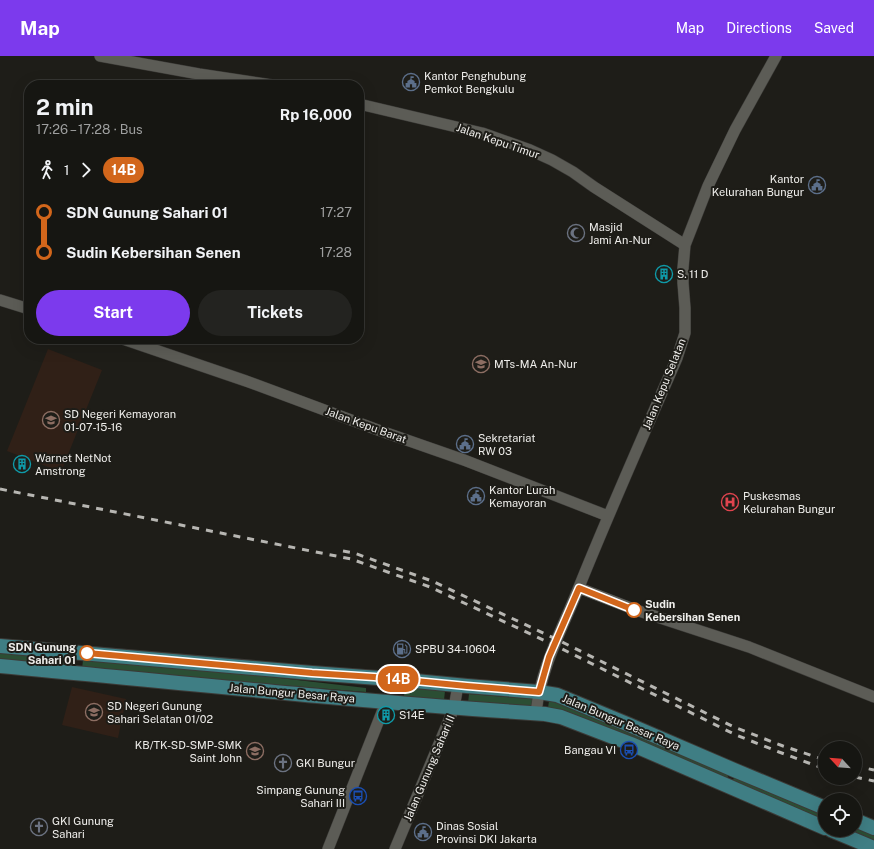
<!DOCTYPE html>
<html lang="en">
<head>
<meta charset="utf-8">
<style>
	body { margin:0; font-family:"Public Sans",sans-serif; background:#232320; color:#f1f3f6; height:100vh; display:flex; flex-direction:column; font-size:15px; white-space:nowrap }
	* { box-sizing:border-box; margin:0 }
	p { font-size:13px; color:#9e9f9f }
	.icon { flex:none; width:22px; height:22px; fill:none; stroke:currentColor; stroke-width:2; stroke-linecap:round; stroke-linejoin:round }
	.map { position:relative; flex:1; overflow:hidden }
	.sheet { position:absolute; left:24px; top:24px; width:340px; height:264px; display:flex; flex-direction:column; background:#161612; border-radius:16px; box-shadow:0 4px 16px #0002,0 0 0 1px #353532 }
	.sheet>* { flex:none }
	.badge { padding:0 8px; border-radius:13px; font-size:14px; line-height:26px }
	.needle { width:26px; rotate:296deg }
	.fabs { position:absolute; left:818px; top:685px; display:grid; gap:8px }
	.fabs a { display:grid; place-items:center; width:44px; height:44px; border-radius:50%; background:#161612; box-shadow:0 4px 16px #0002,0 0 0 1px #353532; font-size:20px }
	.map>.badge { position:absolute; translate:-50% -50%; box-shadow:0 0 0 2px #fff }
	.legs { display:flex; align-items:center; gap:6px; height:44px; padding:0 12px; font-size:13px }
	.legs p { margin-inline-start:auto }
	.headline { display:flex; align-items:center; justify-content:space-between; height:68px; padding:0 12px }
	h1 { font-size:22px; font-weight:700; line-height:30px }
	.action { display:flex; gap:8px; margin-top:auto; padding:8px 12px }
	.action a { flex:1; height:46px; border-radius:24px; background:#7c3aed; color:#fff; font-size:16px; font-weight:700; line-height:46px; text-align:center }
	.action a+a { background:#232320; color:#f1f3f6 }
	ul { padding:0 12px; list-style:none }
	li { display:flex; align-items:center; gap:14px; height:40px; font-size:15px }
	li i { display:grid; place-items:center; width:6px; height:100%; margin:0 5px; background:currentColor }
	li i::after { content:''; width:10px; height:10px; margin:-5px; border:3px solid; border-radius:50%; background:#161612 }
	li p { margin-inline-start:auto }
	li:first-child i { background:linear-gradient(#0000 50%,currentColor 0) }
	li:last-child i { background:linear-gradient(currentColor 50%,#0000 0) }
	header { display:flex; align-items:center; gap:24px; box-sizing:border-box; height:56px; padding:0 20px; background:#7c3aed; color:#fff }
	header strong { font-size:19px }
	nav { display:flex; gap:22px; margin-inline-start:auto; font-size:14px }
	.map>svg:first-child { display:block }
	.education { fill:#302017 }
	.green { fill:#2b4e34 }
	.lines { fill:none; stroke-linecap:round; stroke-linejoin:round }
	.minor-casing { stroke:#3b3a37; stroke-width:12 }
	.major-casing { stroke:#3b3a37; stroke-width:16 }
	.minor { stroke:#5c5c56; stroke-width:11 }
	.major { stroke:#3f7e84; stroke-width:14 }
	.rail { stroke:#b7b6b2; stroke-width:3; stroke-dasharray:7 7; stroke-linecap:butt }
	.line-1-casing { stroke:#fff; stroke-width:9 }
	.line-1 { stroke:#d2661b; stroke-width:6 }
	.stop-1-dot { fill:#fff; stroke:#d2661b; stroke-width:2 }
	.labels { text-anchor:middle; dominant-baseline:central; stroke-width:4; stroke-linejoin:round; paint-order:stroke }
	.poi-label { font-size:11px; fill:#efeeeb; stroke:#1e1d18; text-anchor:start }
	.street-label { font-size:11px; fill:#efeeeb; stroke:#1e1d18 }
	.stop-label { font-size:11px; font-weight:bold; fill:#efeeeb; stroke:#1e1d18; text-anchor:start }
</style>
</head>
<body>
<header>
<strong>Map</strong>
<nav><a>Map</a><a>Directions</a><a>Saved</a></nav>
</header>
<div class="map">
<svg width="874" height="793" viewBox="0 0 874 793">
	<rect width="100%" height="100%" fill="#1e1d18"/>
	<path class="education" d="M48,293L102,314L61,416L7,395Z
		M72,631L126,643L118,682L62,669Z"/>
	<path class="green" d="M0,597L76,604L75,612L0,605Z
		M83,604L245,618L366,632V636L82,613Z
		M405,631L445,635L444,644L404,640Z
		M469,638L532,643V652L468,647Z
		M549,645L556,646L729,718L726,725L559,654L548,652Z
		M735,720L825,757V766L731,728Z
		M855,770L874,777V786L844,774H855Z"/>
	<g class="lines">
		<g class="minor-casing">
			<path id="minor" d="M100,0L199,18L272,29
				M359,48L482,77L530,94L552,104L573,116L594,131L685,189
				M0,244L29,253
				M123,283L246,325L378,374L464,404L608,460
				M579,532L636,554L749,591L874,641
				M536,657C541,610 562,574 579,531C610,454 644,378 677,302L685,277V252L683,227V212L685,189L708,130L735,74L776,0
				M328,793L386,646
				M395,793L454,652L458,629"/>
		</g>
		<g class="major-casing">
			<path id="major" d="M0,590L312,617L405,624L467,630L539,636L557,639L627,668L734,714L825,752
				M0,610C182,627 363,646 545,658L561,661L631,688L825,772
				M855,764L874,772
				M831,774L874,792"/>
		</g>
		<use href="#minor" class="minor"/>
		<use href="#major" class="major"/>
		<path class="rail" d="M0,433L351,503L430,531L554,589L736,679L779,696L825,713
			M343,495L354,497L432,525L556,583L734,671L783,690L825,704
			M855,710L874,714
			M855,721L874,725"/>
	</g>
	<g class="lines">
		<g class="line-1-casing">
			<path id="line-1" d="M87,597L312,617L374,621L467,630L539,636L549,601L579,532L634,554"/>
		</g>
		<use href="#line-1" class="line-1"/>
	</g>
	<defs>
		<g id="civic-ring" transform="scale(0.9)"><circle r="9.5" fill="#1e1d18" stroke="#5c6f8a" stroke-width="1.5"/><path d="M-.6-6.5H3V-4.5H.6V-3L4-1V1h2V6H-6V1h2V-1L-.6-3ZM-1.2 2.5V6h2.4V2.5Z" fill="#5c6f8a"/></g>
		<g id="mosque-ring" transform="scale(0.9)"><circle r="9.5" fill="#1e1d18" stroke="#6b7280" stroke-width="1.5"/><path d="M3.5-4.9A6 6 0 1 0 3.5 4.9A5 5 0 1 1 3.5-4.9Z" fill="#6b7280"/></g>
		<g id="building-ring" transform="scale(0.9)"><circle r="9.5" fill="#1e1d18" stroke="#0f9aa8" stroke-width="1.5"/><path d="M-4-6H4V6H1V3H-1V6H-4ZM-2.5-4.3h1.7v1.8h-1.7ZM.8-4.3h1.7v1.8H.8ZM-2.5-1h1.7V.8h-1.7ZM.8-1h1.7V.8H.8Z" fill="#0f9aa8"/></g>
		<g id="school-ring" transform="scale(0.9)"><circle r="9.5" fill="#1e1d18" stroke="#8d6e63" stroke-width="1.5"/><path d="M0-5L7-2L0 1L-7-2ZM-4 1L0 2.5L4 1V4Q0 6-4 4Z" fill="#8d6e63"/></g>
		<g id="hospital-ring" transform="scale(0.9)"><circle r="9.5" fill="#1e1d18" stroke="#e0444e" stroke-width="1.5"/><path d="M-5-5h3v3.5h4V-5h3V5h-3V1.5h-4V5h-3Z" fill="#e0444e"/></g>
		<g id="fuel-ring" transform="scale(0.9)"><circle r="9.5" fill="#1e1d18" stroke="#5c6f8a" stroke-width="1.5"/><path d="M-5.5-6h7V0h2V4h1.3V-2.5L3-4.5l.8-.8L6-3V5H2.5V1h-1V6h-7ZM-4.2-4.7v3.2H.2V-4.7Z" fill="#5c6f8a"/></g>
		<g id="bus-ring" transform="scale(0.9)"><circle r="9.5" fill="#1e1d18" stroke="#1a4fb4" stroke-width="1.5"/><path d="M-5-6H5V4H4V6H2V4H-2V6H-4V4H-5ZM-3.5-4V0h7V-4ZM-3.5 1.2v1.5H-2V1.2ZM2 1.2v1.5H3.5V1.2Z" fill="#1a4fb4"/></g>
		<g id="church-ring" transform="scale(0.9)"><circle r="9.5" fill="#1e1d18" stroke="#6b7280" stroke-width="1.5"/><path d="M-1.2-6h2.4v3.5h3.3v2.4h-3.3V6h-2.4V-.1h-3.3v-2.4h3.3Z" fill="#6b7280"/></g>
	</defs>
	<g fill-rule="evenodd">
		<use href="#civic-ring" x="411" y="26"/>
		<use href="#civic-ring" x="817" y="129"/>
		<use href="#mosque-ring" x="576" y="177"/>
		<use href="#building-ring" x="664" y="218"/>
		<use href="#school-ring" x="481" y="308"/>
		<use href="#school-ring" x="51" y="364"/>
		<use href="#civic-ring" x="465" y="388"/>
		<use href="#building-ring" x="22" y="408"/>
		<use href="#civic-ring" x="476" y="440"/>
		<use href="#hospital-ring" x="730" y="446"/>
		<use href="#fuel-ring" x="402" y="593"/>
		<use href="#school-ring" x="94" y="656"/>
		<use href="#building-ring" x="386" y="659"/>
		<use href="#bus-ring" x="629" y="694"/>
		<use href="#school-ring" x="255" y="695"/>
		<use href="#church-ring" x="283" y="707"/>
		<use href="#bus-ring" x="358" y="740"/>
		<use href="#church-ring" x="39" y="771"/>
		<use href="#civic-ring" x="423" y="776"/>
	</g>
	<g class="stop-1-dot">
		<circle cx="634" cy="554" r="7"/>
		<circle cx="87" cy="597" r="7"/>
	</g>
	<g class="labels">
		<g class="poi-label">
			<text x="424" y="20">Kantor Penghubung<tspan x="424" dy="13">Pemkot Bengkulu</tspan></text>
			<text x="804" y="123" text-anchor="end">Kantor<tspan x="804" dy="13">Kelurahan Bungur</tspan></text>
			<text x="589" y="171">Masjid<tspan x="589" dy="13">Jami An-Nur</tspan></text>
			<text x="677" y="218">S. 11 D</text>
			<text x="494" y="308">MTs-MA An-Nur</text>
			<text x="64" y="358">SD Negeri Kemayoran<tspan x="64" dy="13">01-07-15-16</tspan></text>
			<text x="478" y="382">Sekretariat<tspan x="478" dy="13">RW 03</tspan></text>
			<text x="35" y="402">Warnet NetNot<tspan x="35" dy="13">Amstrong</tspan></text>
			<text x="489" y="434">Kantor Lurah<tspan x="489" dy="13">Kemayoran</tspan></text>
			<text x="743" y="440">Puskesmas<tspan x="743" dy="13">Kelurahan Bungur</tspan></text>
			<text x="415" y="593">SPBU 34-10604</text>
			<text x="107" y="650">SD Negeri Gunung<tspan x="107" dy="13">Sahari Selatan 01/02</tspan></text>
			<text x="399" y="659">S14E</text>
			<text x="242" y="689" text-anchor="end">KB/TK-SD-SMP-SMK<tspan x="242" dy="13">Saint John</tspan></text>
			<text x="616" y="694" text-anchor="end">Bangau VI</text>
			<text x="296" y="707">GKI Bungur</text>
			<text x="345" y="734" text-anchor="end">Simpang Gunung<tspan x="345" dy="13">Sahari III</tspan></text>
			<text x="52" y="765">GKI Gunung<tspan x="52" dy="13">Sahari</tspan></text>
			<text x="436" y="770">Dinas Sosial<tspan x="436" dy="13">Provinsi DKI Jakarta</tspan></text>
		</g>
		<g class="street-label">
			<text transform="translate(498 85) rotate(19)">Jalan Kepu Timur</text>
			<text transform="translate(664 328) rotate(-68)">Jalan Kepu Selatan</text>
			<text transform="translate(366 369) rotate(20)">Jalan Kepu Barat</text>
			<text transform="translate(292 637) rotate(5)">Jalan Bungur Besar Raya</text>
			<text transform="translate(621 666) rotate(23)">Jalan Bungur Besar Raya</text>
			<text transform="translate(429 712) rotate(-67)">Jalan Gunung Sahari II</text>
		</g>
		<g class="stop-label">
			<text x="645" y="548">Sudin<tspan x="645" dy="13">Kebersihan Senen</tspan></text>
			<text x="76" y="591" text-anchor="end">SDN Gunung<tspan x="76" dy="13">Sahari 01</tspan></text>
		</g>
	</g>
</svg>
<div class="fabs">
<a><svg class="needle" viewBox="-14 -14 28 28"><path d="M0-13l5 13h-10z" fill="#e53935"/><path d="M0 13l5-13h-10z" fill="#9e9f9f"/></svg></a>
<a><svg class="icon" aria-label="locate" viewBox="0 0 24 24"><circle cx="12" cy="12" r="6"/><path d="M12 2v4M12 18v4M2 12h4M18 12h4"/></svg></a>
</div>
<b class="badge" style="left:398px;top:623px;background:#d2661b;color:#fff">14B</b>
<section class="sheet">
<div class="headline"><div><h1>2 min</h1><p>17:26 – 17:28 · Bus</p></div><b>Rp 16,000</b></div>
<div class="legs"><svg class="icon" aria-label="walk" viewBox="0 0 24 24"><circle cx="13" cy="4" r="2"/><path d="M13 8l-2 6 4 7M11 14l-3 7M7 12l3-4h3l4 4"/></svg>1<svg class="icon" aria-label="forward" viewBox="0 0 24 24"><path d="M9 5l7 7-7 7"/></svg><b class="badge" style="background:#d2661b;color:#fff">14B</b></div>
<ul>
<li><i style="color:#d2661b"></i><b>SDN Gunung Sahari 01</b><p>17:27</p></li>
<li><i style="color:#d2661b"></i><b>Sudin Kebersihan Senen</b><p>17:28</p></li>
</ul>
<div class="action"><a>Start</a><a>Tickets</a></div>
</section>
</div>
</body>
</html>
